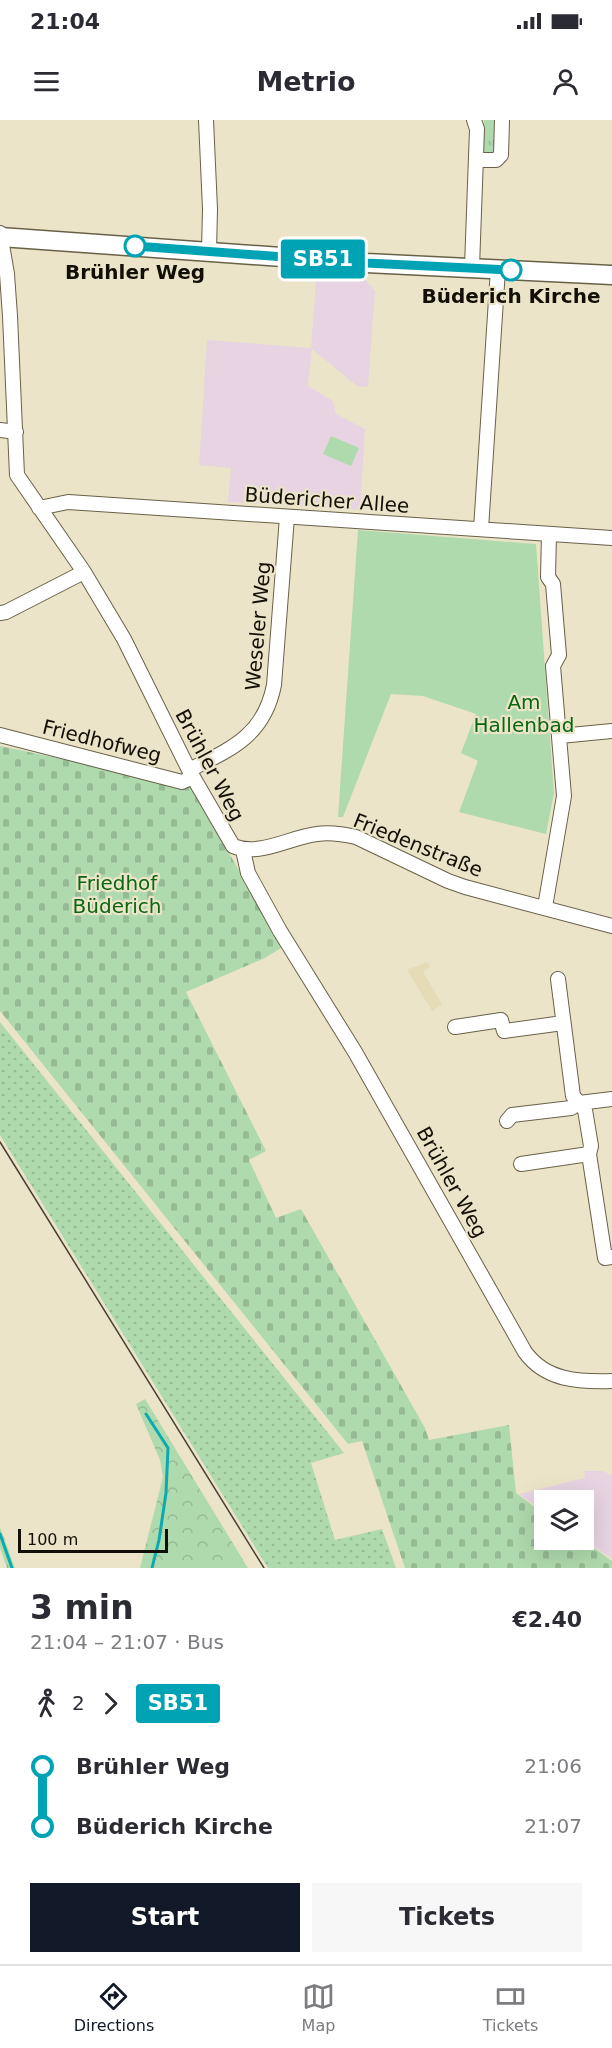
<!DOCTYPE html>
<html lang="en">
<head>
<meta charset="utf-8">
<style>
	body { margin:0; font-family:"DejaVu Sans",sans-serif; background:#f7f7f7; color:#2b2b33; height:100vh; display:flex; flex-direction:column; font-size:22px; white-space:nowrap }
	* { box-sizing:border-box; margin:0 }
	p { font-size:20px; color:#7c7c81 }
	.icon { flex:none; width:33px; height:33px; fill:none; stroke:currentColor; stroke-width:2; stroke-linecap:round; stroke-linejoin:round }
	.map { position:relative; height:1448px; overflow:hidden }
	.sheet { display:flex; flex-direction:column; background:#fff; flex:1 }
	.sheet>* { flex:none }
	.badge { padding:0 12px; border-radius:4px; font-size:21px; line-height:39px }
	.tools { position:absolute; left:534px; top:1370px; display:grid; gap:12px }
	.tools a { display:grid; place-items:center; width:60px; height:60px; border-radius:0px; background:#fff; box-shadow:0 6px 24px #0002; font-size:30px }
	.scale { position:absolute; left:18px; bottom:15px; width:150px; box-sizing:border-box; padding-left:6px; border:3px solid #120f06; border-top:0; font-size:16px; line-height:21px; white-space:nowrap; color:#120f06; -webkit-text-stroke:4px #ece4c8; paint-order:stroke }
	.map>.badge { position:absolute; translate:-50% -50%; box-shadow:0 0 0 3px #fff }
	.legs { display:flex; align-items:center; gap:9px; height:66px; padding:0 30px; font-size:20px }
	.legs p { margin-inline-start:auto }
	.overview { display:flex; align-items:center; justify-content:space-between; height:102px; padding:0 30px }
	h1 { font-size:33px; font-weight:700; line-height:45px }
	.action { display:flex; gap:12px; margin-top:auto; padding:12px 30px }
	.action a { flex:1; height:69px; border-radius:0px; background:#111827; color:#fff; font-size:24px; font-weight:700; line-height:69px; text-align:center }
	.action a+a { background:#f7f7f7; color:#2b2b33 }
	ul { padding:0 30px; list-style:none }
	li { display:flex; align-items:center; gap:21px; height:60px; font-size:22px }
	li i { display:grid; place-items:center; width:9px; height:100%; margin:0 8px; background:currentColor }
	li i::after { content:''; width:15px; height:15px; margin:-8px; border:4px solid; border-radius:50%; background:#fff }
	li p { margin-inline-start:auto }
	li:first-child i { background:linear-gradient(#0000 50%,currentColor 0) }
	li:last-child i { background:linear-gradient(currentColor 50%,#0000 0) }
	.status { display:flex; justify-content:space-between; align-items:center; height:42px; padding:0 30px; background:#fff; direction:ltr }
	.status svg { height:16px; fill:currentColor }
	header { display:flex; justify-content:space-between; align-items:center; height:78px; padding:0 30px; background:#fff; font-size:27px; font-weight:700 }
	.menu { display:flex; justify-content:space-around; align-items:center; height:84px; border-top:2px solid #e1e1e2; background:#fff; font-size:16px; color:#7c7c81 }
	.menu a { display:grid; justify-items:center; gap:3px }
	.menu .on { color:#111827 }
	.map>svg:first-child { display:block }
	.built { fill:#e5dbb7 }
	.education { fill:#e7d3e2 }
	.grass { fill:url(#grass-tufts) }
	.forest { fill:url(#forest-crowns) }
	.cemetery { fill:url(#cemetery-stones) }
	.park { fill:#afdaad }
	.garden { fill:url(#garden-dots) }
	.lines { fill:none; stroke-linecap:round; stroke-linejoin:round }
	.stream { stroke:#0baab0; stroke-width:3 }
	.minor-casing { stroke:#686148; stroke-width:16 }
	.major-casing { stroke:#686148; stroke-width:21 }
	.minor { stroke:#fff; stroke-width:14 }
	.major { stroke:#fff; stroke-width:18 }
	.tram { stroke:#454033; stroke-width:1.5 }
	.line-1-casing { stroke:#fff; stroke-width:14 }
	.line-1 { stroke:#00a3b4; stroke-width:9 }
	.stop-1-dot { fill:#fff; stroke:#00a3b4; stroke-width:3 }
	.labels { text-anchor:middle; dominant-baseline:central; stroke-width:4.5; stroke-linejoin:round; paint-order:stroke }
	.stop-label { font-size:20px; font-weight:bold; fill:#120f06; stroke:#ece4c8 }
	.street-label { font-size:20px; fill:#120f06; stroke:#ece4c8 }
	.park-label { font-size:20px; fill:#096712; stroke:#ece4c8 }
</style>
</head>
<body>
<div class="status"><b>21:04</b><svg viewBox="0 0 49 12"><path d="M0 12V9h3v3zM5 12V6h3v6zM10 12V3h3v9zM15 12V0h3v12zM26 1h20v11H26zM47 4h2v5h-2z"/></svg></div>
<header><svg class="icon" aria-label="menu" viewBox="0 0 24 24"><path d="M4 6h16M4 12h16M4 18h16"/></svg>Metrio<svg class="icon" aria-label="person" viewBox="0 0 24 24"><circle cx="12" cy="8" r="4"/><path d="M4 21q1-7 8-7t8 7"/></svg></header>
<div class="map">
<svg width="612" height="1448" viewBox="0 0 612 1448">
	<defs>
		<pattern id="grass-tufts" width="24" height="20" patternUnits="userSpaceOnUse" patternTransform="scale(1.5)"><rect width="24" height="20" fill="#afdaad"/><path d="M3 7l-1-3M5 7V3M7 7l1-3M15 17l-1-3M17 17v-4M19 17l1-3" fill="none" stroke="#96ba93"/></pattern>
		<pattern id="forest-crowns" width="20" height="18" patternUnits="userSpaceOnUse" patternTransform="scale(1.5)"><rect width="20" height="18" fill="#afdaad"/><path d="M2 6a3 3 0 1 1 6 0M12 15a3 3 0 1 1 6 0" fill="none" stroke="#96ba93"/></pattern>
		<pattern id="cemetery-stones" width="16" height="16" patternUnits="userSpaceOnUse" patternTransform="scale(1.5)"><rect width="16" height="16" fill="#afdaad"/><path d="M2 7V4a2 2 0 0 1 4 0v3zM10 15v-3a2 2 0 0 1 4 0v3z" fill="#96ba93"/></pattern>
		<pattern id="garden-dots" width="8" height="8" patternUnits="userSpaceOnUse" patternTransform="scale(1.5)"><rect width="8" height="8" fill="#afdaad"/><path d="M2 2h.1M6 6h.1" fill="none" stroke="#96ba93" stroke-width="1.8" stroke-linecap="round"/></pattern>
	</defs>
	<rect width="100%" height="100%" fill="#ece4c8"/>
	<path class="built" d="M427,842L430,847L423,852L442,884L432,891L407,850Z"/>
	<path class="education" d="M317,147L363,150L366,161L375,171L368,267L357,266L312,229L308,266L333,281L336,294L365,309L360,390L228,382L231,348L199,345L207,220L311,228Z
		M584,1351H603L612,1356V1439L583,1419L584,1380H544V1392L519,1374L585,1358Z"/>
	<path class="grass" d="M484,0H498V32L488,35L483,32Z
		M0,1407L15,1448H7L0,1428Z"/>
	<path class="forest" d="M145,1279L248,1448H140L163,1357L160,1340L136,1284Z"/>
	<path class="cemetery" d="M0,626L191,666L262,791L281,828L265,838L186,872L266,1031L249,1040L276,1098L301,1089L425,1308L429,1320L509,1305L516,1373L544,1394V1419H581L612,1441V1448H405L362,1321L348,1324L0,891Z"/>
	<path class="park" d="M331,316L359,328L351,346L323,334Z
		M358,410L536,424L554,673L546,714L459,692L478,641L461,633L476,594L423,576L391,574L343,697H338Z"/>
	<path class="garden" d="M0,902L344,1333L311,1343L335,1420L382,1409L396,1448H268L0,1015Z"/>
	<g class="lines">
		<path class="stream" d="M146,1294L168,1328L166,1373L159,1420L152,1448
			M0,1414L12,1448"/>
		<g class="minor-casing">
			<path id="minor" d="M206,0L210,89L209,131
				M476,40H496L501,35L502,0
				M0,113L7,154L10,196L17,355L84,452L124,519L189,650L233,726C260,737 290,717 317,714C330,712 343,714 356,717L448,761L465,767L612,806
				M472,147L477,9L474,0
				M0,310L16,312
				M39,388L68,382L612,418
				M481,409L498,149
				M0,493L6,492L84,452
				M0,615L182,662L193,657
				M560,616L612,611
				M189,650C231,629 264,616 274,565L287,397
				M243,730L248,753L280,811L355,932L525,1232C546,1261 579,1262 612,1261
				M545,787L564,676L553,546L559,535L553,464L548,457L549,414
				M558,859L573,976L585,990L591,1026L589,1034L605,1138L612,1137
				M455,907L501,900L504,911L563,903
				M507,1001L512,995L571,988L579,983L612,979
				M521,1044L589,1034"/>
		</g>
		<g class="major-casing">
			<path id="major" d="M0,117L366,143L612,155"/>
		</g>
		<use href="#minor" class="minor"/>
		<use href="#major" class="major"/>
		<path class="tram" d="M0,1022L264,1448"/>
	</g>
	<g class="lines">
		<g class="line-1-casing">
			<path id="line-1" d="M135,126L366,143L511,150"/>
		</g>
		<use href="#line-1" class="line-1"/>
	</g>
	<g class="stop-1-dot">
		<circle cx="135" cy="126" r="10"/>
		<circle cx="511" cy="150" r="10"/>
	</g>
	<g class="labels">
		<g class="stop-label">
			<text x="135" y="152">Brühler Weg</text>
			<text x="511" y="176">Büderich Kirche</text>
		</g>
		<g class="street-label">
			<text transform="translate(327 380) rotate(4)">Büdericher Allee</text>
			<text transform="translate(258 506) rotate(-85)">Weseler Weg</text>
			<text transform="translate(102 621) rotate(14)">Friedhofweg</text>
			<text transform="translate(210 645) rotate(62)">Brühler Weg</text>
			<text transform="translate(418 725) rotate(22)">Friedenstraße</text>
			<text transform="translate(452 1062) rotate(61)">Brühler Weg</text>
		</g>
		<g class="park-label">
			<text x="524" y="582">Am<tspan x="524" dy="23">Hallenbad</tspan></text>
			<text x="117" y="763">Friedhof<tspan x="117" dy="23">Büderich</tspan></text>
		</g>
	</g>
</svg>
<div class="tools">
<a><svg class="icon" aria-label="layers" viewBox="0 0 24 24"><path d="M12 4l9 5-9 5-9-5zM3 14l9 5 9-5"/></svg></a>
</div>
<div class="scale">100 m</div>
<b class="badge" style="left:323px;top:139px;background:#00a3b4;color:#fff">SB51</b>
</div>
<section class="sheet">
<div class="overview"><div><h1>3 min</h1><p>21:04 – 21:07 · Bus</p></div><b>€2.40</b></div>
<div class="legs"><svg class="icon" aria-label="walk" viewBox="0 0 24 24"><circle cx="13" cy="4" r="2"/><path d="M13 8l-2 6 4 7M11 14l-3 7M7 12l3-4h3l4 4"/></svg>2<svg class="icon" aria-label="forward" viewBox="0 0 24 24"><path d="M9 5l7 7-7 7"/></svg><b class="badge" style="background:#00a3b4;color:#fff">SB51</b></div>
<ul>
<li><i style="color:#00a3b4"></i><b>Brühler Weg</b><p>21:06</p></li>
<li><i style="color:#00a3b4"></i><b>Büderich Kirche</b><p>21:07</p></li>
</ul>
<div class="action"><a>Start</a><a>Tickets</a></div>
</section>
<nav class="menu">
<a class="on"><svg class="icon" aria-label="directions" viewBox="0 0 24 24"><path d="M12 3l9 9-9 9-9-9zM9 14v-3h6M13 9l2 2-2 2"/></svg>Directions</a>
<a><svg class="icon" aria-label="map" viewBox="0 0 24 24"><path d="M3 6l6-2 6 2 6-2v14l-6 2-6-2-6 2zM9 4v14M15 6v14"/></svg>Map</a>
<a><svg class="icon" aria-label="tickets" viewBox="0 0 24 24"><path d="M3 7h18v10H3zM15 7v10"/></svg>Tickets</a>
</nav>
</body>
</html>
